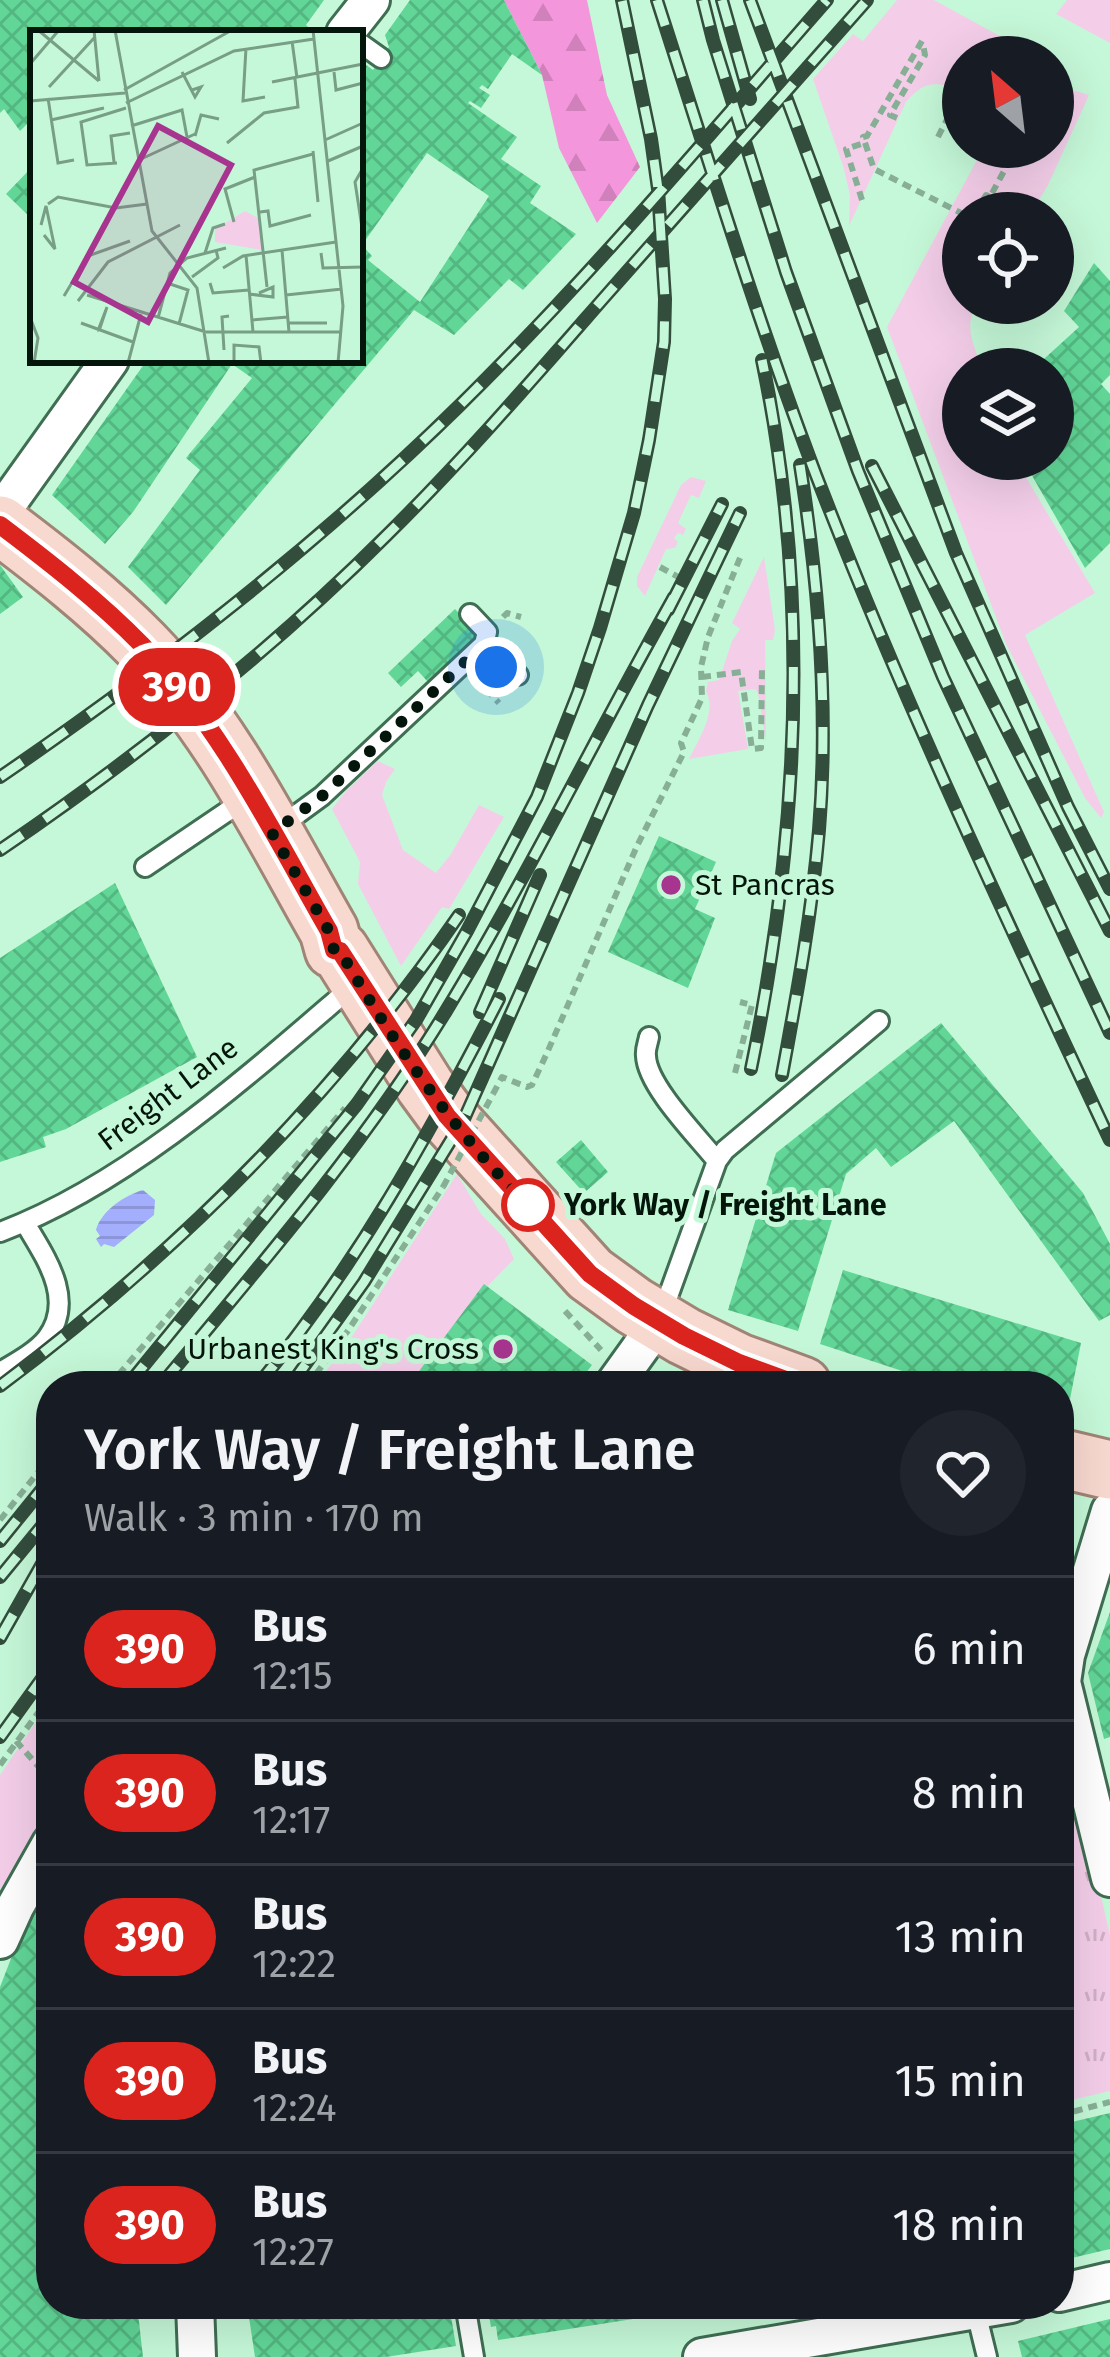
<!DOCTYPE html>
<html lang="en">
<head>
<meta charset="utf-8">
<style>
	body { margin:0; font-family:"Fira Sans",sans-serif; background:#20242c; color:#f1f3f6; height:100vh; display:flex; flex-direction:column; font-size:45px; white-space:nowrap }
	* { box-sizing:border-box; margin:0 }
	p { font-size:39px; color:#9ea1a6 }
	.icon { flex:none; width:66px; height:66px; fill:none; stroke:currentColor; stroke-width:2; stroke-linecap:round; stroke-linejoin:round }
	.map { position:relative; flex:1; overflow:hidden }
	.sheet { position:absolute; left:36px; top:1371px; width:1038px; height:948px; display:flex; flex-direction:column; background:#171b24; border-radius:48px; box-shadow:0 12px 48px #0002 }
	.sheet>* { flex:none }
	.badge { padding:0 24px; border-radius:39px; font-size:42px; line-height:78px }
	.needle { width:78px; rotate:332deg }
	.fabs { position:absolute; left:942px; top:36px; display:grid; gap:24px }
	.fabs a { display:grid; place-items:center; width:132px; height:132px; border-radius:50%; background:#171b24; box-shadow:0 12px 48px #0002; font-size:60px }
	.you { position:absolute; width:60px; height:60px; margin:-30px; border:9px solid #fff; border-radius:50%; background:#1a73e8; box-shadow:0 0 0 18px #1a73e833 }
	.map>.badge { position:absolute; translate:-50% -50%; box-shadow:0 0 0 6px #fff }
	.round { display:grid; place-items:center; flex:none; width:126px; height:126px; border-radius:63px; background:#20242c }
	.overview { display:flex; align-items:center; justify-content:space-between; height:204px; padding:0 48px }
	h1 { font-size:57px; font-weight:600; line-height:90px }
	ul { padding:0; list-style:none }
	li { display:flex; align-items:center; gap:36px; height:144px; padding:0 48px; border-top:3px solid #363941 }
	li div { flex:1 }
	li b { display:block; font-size:45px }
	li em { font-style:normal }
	li .badge { min-width:132px; font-weight:700; text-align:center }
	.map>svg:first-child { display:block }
	.green { fill:#f4cee9 }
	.forest { fill:url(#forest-firs) }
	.park { fill:url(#park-tufts) }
	.water { fill:url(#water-rules) }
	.building { fill:url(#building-cross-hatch); fill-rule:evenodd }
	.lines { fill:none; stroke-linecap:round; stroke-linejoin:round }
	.service-casing { stroke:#3f6e53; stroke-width:24 }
	.minor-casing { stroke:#3f6e53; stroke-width:42 }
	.primary-casing { stroke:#a08476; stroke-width:63 }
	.path { stroke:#87af96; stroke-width:6; stroke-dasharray:9 6; stroke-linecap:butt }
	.service { stroke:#fff; stroke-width:18 }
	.minor { stroke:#fff; stroke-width:36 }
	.primary { stroke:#f8d9d0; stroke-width:57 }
	.rail-casing { stroke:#334d3d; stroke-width:14 }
	.rail { stroke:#c5f8d8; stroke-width:9; stroke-dasharray:27; stroke-linecap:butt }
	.path-bridge { stroke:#87af96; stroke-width:6; stroke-dasharray:9 6; stroke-linecap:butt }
	.line-casing { stroke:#fff; stroke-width:27 }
	.line { stroke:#dc241f; stroke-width:18 }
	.walk { stroke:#04160b; stroke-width:12; stroke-dasharray:0 21.6 }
	.poi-dot { fill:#a7358f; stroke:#c5f8d8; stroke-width:4.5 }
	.stop-dot { fill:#fff; stroke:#dc241f; stroke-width:6 }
	.labels { text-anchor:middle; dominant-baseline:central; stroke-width:10; stroke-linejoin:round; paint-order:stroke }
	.poi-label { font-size:30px; fill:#04160b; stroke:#c5f8d8; text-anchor:start }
	.street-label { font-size:30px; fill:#04160b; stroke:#c5f8d8 }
	.stop-label { font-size:30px; font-weight:bold; fill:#04160b; stroke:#c5f8d8; text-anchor:start }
	.inset-road { fill:none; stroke:#789e86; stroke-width:3 }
	.view { fill:#a7358f; fill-opacity:0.15; stroke:#a7358f; stroke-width:6 }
	.inset-edge { fill:none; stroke:#04160b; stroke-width:6 }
</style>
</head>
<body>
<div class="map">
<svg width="1110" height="2357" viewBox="0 0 1110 2357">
	<defs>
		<pattern id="forest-firs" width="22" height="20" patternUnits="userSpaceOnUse" patternTransform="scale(3)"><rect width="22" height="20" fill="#f496dc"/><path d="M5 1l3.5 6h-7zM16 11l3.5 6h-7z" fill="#d081bb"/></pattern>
		<pattern id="park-tufts" width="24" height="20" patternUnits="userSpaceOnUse" patternTransform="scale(3)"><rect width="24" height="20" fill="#f4cee9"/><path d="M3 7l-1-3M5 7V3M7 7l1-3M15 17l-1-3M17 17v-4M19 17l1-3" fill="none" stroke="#d0b0c6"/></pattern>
		<pattern id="water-rules" width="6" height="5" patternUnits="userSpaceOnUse" patternTransform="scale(3)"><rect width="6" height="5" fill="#a3aefd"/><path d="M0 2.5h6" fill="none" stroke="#8b95d8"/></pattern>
		<pattern id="building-cross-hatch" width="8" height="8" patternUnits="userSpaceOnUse" patternTransform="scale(3)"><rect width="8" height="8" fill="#61d697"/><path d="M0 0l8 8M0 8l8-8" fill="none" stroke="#53b781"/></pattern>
	</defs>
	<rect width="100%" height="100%" fill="#c5f8d8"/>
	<path class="green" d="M897,0H934L1038,57H963V89C935,83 926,79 906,102L849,226L850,195L843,166L813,79L853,34L863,41Z
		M1067,0H1110V43L1056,14Z
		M1053,76L1057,85L1089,95L1048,185L1031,213H963V303H977C963,328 974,344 982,369H963V459H1015L1095,593L1025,635L1104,812L1101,818L1085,798L1006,644L887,327L984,147H1053Z
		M691,477L706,481L699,498L691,495L678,523L686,529L683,535L678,533L674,538L678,542L675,548L666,549L645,596L637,586V577L681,485Z
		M764,557L775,630L773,640H765L766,743L758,693L755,689L738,691L748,749L689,759C699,738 717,713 706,691L708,682L719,680L732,641L740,629L732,623Z
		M378,761L395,769L386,782L382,795L403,850L436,873L451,854L479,805L504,817L449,909L442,907L401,966L358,884L360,862L332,809L347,790Z
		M457,1174L481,1214L505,1239L514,1259L476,1298L417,1386H315L353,1335Z
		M51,1700V1815L11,1877L0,1889V1775Z"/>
	<path class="forest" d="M504,0H587L607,95L640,167L597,223L559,148L542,75Z"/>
	<path class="park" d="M1082,1813L1110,1935V2091L1059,2103V1818Z"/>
	<path class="water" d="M143,1190L155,1200L154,1215L114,1247L104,1244L101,1247L96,1239L100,1236L96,1230C101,1211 125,1195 143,1190Z"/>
	<path class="building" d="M0,0H324L306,25L308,27L304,33H155L153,30L150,33H33V126L29,122L20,131L4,109L0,113Z
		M410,0H504L542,75L512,54L488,89L482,85L479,88L490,95L481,108L470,101L468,103L517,137L501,159L541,186L530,203L576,234L523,290L509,279L454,335L414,310L166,605L128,567L200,470L186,458L252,378L232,364L133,512L105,544L52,495L147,360H360V65L362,62L373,70L389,47L385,35ZM427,153L489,196L420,302L368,260L372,256L362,245Z
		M33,166V220L6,194Z
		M1094,263L1110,281V375L1101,384L1110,394V543L1085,568L1030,472L1034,468L1027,459H1053V369H1033L1079,327L1064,311Z
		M0,565L23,597L0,614Z
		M455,609L479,634L428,682L418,671L401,687L388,673Z
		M659,836L716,862L695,909L715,918L688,988L608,952Z
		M115,883L197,1057L66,1129L43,1137L46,1147L0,1162V958Z
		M941,1023L1083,1193L1110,1244V1315L1099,1321L954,1121L891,1167L876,1148L846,1174L798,1331L728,1310L776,1153Z
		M581,1140L608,1172L584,1193L556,1162Z
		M843,1270L1081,1343L1070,1399H1059V1386H948L820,1344Z
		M484,1284L592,1365L576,1386H408Z
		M1110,1612V1737L1104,1739L1088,1673Z
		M51,1885V2304H137L143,2357H0V1987L17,1943Z
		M1110,2113V2249L1059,2261V2125Z
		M247,2304H449L456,2346L386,2357H255Z
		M487,2304H710V2307L498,2340L496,2326L491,2327Z
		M1110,2319V2357H1022L1018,2341Z"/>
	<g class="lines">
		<g class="service-casing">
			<path id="service" d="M360,43L381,58
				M479,650L496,667L518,675
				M281,826L322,796L484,644L487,632L470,614
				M145,867L247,798
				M649,1037C648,1043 645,1049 646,1056C647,1086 698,1137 717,1161
				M0,1232C129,1184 251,1073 355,984
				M661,1316L717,1161L725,1150L879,1021
				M0,1372C15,1363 36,1352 47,1338C76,1299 45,1257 25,1223
				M465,2304L474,2357
				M976,2312L987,2357"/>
		</g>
		<g class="minor-casing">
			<path id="minor" d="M345,33L371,0
				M0,514L110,360
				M613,1386L659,1322
				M1110,1511L1066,1655L1062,1682L1110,1878
				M0,1940L15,1907L51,1843
				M1059,2293L1110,2281
				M195,2304L197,2357
				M702,2357L1011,2304"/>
		</g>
		<g class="primary-casing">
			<path id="primary" d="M0,525C49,562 99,601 142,645C221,726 273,833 329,931L334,949L340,951L425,1086L447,1116L590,1274L634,1306L684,1336L739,1363L802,1386
				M1059,1458L1110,1470"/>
		</g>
		<path class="path" d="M922,41L867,136L863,137L874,169L963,214
			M897,118L890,115L925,55L923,44
			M862,200L846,149L864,143
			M975,213L986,195L990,197L1017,147
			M660,567L689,583
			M503,617L507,613L521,617
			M702,677L741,672L752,749L761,748L762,667
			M486,689L499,703
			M735,1073L752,1005L740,1002
			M493,1094L502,1077L527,1087L532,1085L547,1053L637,846L684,752L681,743L702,698L701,667L708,637L742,553
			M565,1311L601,1350
			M841,1377L868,1386
			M109,1386L345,1108
			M307,1386L347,1332L443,1187
			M0,1520L51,1456
			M16,1741L51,1781
			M0,1765L51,1695
			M1059,2112L1068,2113L1110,2102"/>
		<use href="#service" class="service"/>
		<use href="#minor" class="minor"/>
		<use href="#primary" class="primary"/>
		<g class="rail-casing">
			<path id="rail" d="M657,0C708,159 757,319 816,475C903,701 1007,921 1110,1140
				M703,0L713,40L786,272L858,471L943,677L1110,1033
				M722,0L750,99
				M750,0L956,553L1068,807L1110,889
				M872,466L1110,931
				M668,610L722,504
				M0,777C162,666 320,543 460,405C590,277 707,137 827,0
				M0,850C137,757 270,652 387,535C463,460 532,380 602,300C690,200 779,100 867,0
				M480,1012L540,875
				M751,1069C799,836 811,594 762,360
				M782,1075C797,994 812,913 819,830C829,709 819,586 800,465
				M0,1386C177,1253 333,1098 459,915
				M127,1386L357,1104L416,1020L467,931L537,797L578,693L600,628L634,513L649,440L664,342L665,299L658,189L651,139L622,0
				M160,1386C260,1266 365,1144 446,1011C528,876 597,734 674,597
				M257,1386C357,1265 427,1138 499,999
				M290,1386L364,1282L464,1119L648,705L740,513
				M0,1541L51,1478
				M0,1577L51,1515
				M0,1638L51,1548
				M0,1737L51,1666"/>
		</g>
		<use href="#rail" class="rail"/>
		<path class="path-bridge" d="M938,137L963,88
			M443,1187L493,1094"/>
	</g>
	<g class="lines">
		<g class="line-casing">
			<path id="line" d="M0,525C49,562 99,601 142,645C221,727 273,833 329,931L334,950L340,951L447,1116L590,1274L634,1306L684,1336L739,1363L802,1386"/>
		</g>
		<use href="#line" class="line"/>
		<path class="walk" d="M496,667L478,650L322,796L272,833L329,931L334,950L340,951C394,1043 452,1130 528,1205"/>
	</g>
	<g class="poi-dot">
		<circle cx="671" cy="885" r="12"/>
		<circle cx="503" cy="1349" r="12"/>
	</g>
	<circle class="stop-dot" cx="528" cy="1205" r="24"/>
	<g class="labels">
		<g class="poi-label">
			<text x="695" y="885">St Pancras</text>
			<text x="479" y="1349" text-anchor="end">Urbanest King's Cross</text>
		</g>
		<g class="street-label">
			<text transform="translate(168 1094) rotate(-37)">Freight Lane</text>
		</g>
		<g class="stop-label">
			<text x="564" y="1205">York Way / Freight Lane</text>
		</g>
	</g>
	<g transform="translate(30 30)">
		<rect width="333" height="333" fill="#c5f8d8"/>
		<path d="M215,181L228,188L232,220L185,212V199Z" fill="#f4cee9"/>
		<path class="inset-road" d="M8,0L69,51M64,0L69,51M85,0L122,201L167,258L179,333M283,0L313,276L308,333M262,11L267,48M216,18L213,71L235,67M0,34L29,0M152,42L165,67L171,57L162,60M304,42L306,60L333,53M242,52L333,34M19,57L65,7M94,60L202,0M18,68L28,133L44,130M0,71L95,63M96,73L204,21L284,9M21,90L74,78M101,96L152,80L157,107M165,106L171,85L189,89M295,110L333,93M197,113L234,83L268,77L265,49M283,121L288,172M109,130L165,104M298,131L333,116M84,132L81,106L100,103M87,133L57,135L51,92L96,78M333,138L325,152L333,204M18,174L28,167L86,178L117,174M230,182L238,181L240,196L281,185M204,192L195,159L225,147M11,195L16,176L25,219L14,205M252,220L259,302M175,223L183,198L195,194M291,223L293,238L333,237M216,225L223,302M193,238L213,226L306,212M162,247L188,228L186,220M137,253L158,260L149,294M180,253L183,263L219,260M237,257L224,140L283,124M219,264L243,267V257L229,263M57,265L176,302M256,265L312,259M34,266L58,226L100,211M48,271L78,232L150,195M77,277L70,298L69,299V298ZM0,287L8,308L4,333M128,288L140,243L157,228L196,218M222,290L258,287M51,293L103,312M259,293H297M176,302H312M194,320L192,287L199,286M98,333L111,284M204,333V315L229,317L231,333"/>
		<path class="view" d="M128,96L201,135L118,292L44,252Z"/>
		<rect width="333" height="333" class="inset-edge"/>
	</g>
</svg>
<div class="fabs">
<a><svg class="needle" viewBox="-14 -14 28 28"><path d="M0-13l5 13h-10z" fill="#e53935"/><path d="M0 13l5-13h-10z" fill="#9ea1a6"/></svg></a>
<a><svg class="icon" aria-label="locate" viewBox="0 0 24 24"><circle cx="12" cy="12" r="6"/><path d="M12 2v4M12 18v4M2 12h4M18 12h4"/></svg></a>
<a><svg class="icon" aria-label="layers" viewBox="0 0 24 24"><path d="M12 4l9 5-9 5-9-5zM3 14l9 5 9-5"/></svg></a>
</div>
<div class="you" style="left:496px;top:667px"></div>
<b class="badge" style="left:177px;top:687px;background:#dc241f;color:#fff">390</b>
<section class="sheet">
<div class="overview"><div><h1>York Way / Freight Lane</h1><p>Walk · 3 min · 170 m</p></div><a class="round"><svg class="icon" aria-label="heart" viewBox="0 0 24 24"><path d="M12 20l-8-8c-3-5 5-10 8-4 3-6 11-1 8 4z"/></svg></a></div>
<ul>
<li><span class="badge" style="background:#dc241f;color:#fff">390</span><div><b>Bus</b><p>12:15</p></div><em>6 min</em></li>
<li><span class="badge" style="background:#dc241f;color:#fff">390</span><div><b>Bus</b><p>12:17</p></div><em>8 min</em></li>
<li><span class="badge" style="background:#dc241f;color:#fff">390</span><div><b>Bus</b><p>12:22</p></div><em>13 min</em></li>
<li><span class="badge" style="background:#dc241f;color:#fff">390</span><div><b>Bus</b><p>12:24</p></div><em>15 min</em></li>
<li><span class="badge" style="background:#dc241f;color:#fff">390</span><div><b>Bus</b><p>12:27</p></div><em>18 min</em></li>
</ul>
</section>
</div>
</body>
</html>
